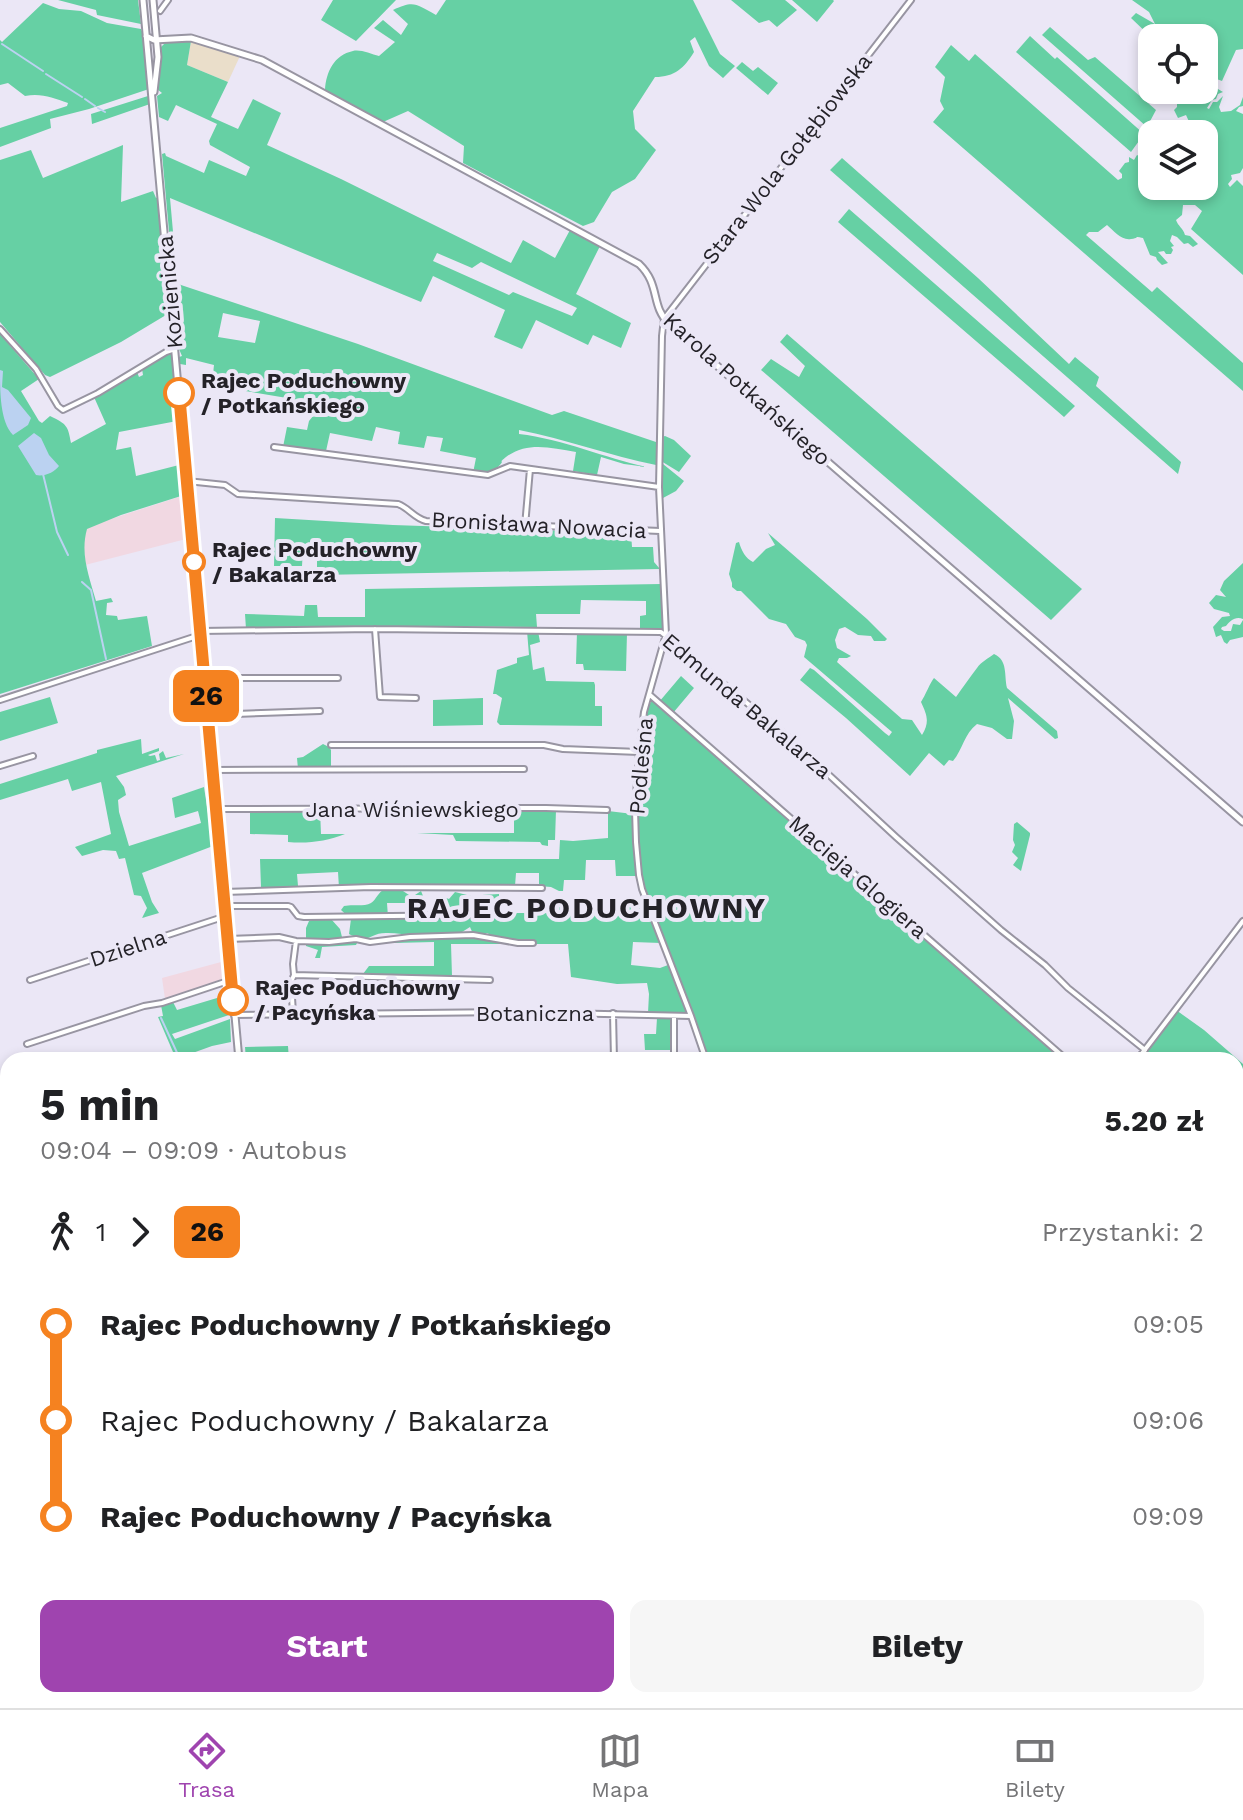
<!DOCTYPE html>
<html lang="pl">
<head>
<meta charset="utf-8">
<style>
	body { margin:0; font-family:"Work Sans",sans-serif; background:#f6f6f6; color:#202124; height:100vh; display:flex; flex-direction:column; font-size:30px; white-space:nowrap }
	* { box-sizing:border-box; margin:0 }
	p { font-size:26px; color:#757577 }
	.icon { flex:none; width:44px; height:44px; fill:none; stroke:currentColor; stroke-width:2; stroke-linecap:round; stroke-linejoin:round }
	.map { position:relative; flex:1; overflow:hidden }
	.panel { position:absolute; left:0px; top:1052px; width:1244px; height:656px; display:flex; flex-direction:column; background:#fff; border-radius:24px 24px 0 0; box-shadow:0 4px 12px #0003 }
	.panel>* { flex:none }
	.badge { padding:0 16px; border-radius:12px; font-size:28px; line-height:52px }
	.tools { position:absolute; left:1138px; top:24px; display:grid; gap:16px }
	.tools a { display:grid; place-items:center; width:80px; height:80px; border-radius:16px; background:#fff; box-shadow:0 4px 12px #0003; font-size:40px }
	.map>.badge { position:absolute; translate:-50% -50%; box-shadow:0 0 0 4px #fff }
	.legs { display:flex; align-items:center; gap:12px; height:88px; padding:0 40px; font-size:26px }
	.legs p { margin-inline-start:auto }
	.overview { display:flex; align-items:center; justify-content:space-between; height:136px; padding:0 40px }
	h1 { font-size:44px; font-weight:700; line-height:60px }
	.cta { display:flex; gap:16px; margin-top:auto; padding:16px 40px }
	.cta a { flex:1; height:92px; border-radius:16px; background:#9f44af; color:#fff; font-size:32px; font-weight:700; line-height:92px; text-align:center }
	.cta a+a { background:#f6f6f6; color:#202124 }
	ul { padding:0 40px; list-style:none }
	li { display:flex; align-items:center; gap:28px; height:96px; font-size:30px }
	li i { display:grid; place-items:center; width:12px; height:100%; margin:0 10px; background:currentColor }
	li i::after { content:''; width:20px; height:20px; margin:-10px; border:6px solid; border-radius:50%; background:#fff }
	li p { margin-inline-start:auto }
	li:first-child i { background:linear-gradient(#0000 50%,currentColor 0) }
	li:last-child i { background:linear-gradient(currentColor 50%,#0000 0) }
	.menu { display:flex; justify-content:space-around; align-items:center; height:112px; border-top:2px solid #e0e0e0; background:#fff; font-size:22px; color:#757577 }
	.menu a { display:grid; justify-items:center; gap:4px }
	.menu .selected { color:#9f44af }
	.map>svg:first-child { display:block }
	.commercial { fill:#eadeca }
	.industrial { fill:#f1d8e2 }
	.green { fill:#66d0a4; fill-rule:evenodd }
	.water { fill:#bbd2f1 }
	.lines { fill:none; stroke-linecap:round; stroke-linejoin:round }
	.stream { stroke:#bbd2f1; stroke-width:2 }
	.river { stroke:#bbd2f1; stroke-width:7 }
	.street-casing { stroke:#9895a2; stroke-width:8 }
	.secondary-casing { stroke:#9895a2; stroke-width:9 }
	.street { stroke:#fff; stroke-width:4 }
	.secondary { stroke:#fff; stroke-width:5 }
	.line-1-casing { stroke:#fff; stroke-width:18 }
	.line-1 { stroke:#f58220; stroke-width:12 }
	.stop-1-dot { fill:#fff; stroke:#f58220; stroke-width:4 }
	.labels { text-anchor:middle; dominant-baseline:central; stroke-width:8; stroke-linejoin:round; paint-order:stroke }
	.street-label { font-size:22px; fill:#242228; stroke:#ebe7f6 }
	.stop-label { font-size:22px; font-weight:bold; fill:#242228; stroke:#ebe7f6; text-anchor:start }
	.district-label { font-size:30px; font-weight:bold; letter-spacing:2px; fill:#242228; stroke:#ebe7f6 }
</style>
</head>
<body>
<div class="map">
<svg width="1243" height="1708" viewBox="0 0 1243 1708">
	<rect width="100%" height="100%" fill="#ebe7f6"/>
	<path class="commercial" d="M191,41L240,56L228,82L187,65Z"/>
	<path class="industrial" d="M182,496L186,539L85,565L83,528Z
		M221,962L223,980L165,999L162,978Z"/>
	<path class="green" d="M58,0H138L141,24L97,15L96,10Z
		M333,0H396L356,41L321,20Z
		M446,0H693L720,54L735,66L723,78L709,66L695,37L690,41L694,52C684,68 675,77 655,77L633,111L635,129L656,150L635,179L612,192L594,222L583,226L463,163L464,146L408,111L383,122L325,90C326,72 334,55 353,51C360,49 371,54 379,56L395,42L374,28L383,20L401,35L408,24L393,10C414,0 416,4 436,15Z
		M731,0H785L797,10L777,27L769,20L759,23Z
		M792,0H833L834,1L817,22Z
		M1132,0H1243V49L1236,50L1222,81L1214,78L1206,83L1204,88V38H1152L1131,18L1136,13L1155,24L1149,12Z
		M43,3L59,9L81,11L107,23L141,29L144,36L149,89L89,109L50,119L51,128L0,147V128L67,106L68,103C53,98 42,93 25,96L8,83L0,85V40L2,42Z
		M1050,27L1088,60L1095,57L1156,110L1147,127L1042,35Z
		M1030,36L1055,59L1057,57L1144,134L1131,152L1016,52Z
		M187,40L191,41L187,65L228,82L211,117L238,129L253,99L281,113L267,145L341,179L511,263L523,240L555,258L570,230L600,246L576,294L631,323L621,348L593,335L588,345L536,320L522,349L494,337L505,310L433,276L421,302L170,198L174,243L170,242L162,154L165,153L166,156L204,173L209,160L246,176L250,167L210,145L209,141L217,124L176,105L168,121L159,117L157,96L162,93L157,89L161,47L166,42ZM437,253L472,268L481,262L577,308L572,316L513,292L509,295L433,261Z
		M951,45L969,61L975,54L1118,180L1122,178V174L1119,171L1125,163L1129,162V157L1134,160L1137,155L1141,157H1145L1144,153L1151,148L1152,145V186H1204V134H1193L1195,126H1191L1186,115L1178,118L1174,110L1177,107V96L1173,94L1175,93L1181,98L1183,92H1189L1190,98L1196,100L1204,95L1207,86H1211L1210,82L1216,84L1218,89L1223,92L1218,94L1216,99L1212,100L1207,108L1209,109L1213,102H1217L1223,96L1219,107L1221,112L1231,111L1240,105L1243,97V106L1239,107L1236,111L1243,114V168L1240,173L1231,175L1232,179L1228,184L1230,187L1237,180L1243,186V275L1191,229L1202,211L1195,205H1183L1182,215L1176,220C1178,226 1183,228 1185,235L1190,236L1198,244L1193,247L1188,243L1184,244L1177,237L1172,235L1170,241L1174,246L1171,247L1173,250L1171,254H1166L1164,251L1158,252L1168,263L1162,265L1157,260L1156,257L1150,255L1143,238C1132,236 1142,237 1131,239C1122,241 1114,231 1107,225L1098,232H1089L1086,235L1152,292L1157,287L1243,363V391L933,122L944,109L940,101L945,77L935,67Z
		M742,62L753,71L758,67L778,83L768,95L736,68Z
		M148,96L150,104L92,124L91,114Z
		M123,145L121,202L153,191L156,198L158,197L166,315L121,342L50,377L45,375L0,322V160L31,150L43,178Z
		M842,158L978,278L1069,364L1075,357L1099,377L1096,386L1181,462L1178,474L830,170Z
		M849,209L1075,406L1064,417L838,222Z
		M170,248L174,249L178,284L358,344L552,415L564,411L656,442V465C610,456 566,439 519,430V434C563,439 604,458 647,467L624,464L601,457L597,475L573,471L576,452C551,448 528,441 506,457C496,465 507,458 498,467C491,473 481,472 473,473L476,458L440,451L443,438L427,436L424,448L398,444L400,432L376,427L372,441L330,433L326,451L283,447L287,427L307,430L309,421L323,404L215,386L212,383L214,365L186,358V365L180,364L179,357L182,356L179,349ZM223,313L260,321L255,343L218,337Z
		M0,334L39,379L21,391L39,421L42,423L50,416C67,424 68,426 71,443L106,424L94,397L137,372L139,377L143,375L142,369L168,353H173L177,421L119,432L116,450L131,447L136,476L179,465L176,439L180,438L183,471L180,472V476L184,478L185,487L182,488V492L185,494L186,504L183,505L181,496L121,515L87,529C80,554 89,576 96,601L111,598L113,602L107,603L106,615L117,616L118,620L147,616L152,646L0,694Z
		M787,334L1082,589L1051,620L761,370L771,359L799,377L805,366L780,342Z
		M665,436L674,440L691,456L679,472L661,461L662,437Z
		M663,464L684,481L676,491L663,498Z
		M275,518L393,525L631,533L632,547H653L654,562L660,569L317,575V549H303L302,566H274Z
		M768,533L867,619L887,639L885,641H874L871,636L858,635L845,627L839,629L835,640L837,648L851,656L847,658H839L837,662L902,719L912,720L922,735C930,722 927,715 921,702C925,696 931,681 934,678L956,697C963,687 970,677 977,668C981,662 989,658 994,654C1008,660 1004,675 1007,688L1057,731L1058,738L1055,739L1008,698L1014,721L1012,739H1007L992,728L977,724C964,734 963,749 953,761L949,760L944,766L929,753L910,776L846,718L800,680L810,668L814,670L885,733L889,736L892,732L804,657L807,645L805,641L795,637L786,624L769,619L741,591H737L732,587V583L729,574L736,543L739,542C741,550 746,559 753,562L766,549L775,545Z
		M1243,563V619C1235,616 1230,621 1226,626L1222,627L1221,629L1224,631H1231L1233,624L1240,625L1243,620V637L1230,640L1227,644L1224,642L1221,635L1216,637L1213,627L1222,617L1230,616L1229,613L1214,609L1209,603L1216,595L1226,597L1220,590L1224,581Z
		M661,584L663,628L661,629H640V616L646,615V601L581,600L580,614H536L537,627L419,626L246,629L245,614L304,616L305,605H317L318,617H365V589Z
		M527,631H538L540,642L530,645L533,670L544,667L546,681L594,682L595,685V706H602V726L500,725L497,722L502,698L496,694H493L497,670L517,663V658L529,655Z
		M577,632L627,633L626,671L584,670L583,664H576Z
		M681,676L694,688L673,713L659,702Z
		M50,697L58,723L0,741V712Z
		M483,698V725L433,726V700Z
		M652,700L1044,1041L1058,1056L1056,1060H708C695,1021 681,983 667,945C657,919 642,892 639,864C635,831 639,798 641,766C642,745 641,718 652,700Z
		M141,739L142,754L159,748V751L148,755L150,756L155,755L157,761L160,760L159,754L163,751L166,758L184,754L116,776L124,787L126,795L118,800L119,812L129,846L201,823L198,811L175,818L172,798L204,787L213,846L142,873L152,902L159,913L142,918L147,908L141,896L134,895L125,858L119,859L116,851L103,850L82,856L75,847L111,834L101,782L72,791L68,779L0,800V784L97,753V750Z
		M323,744L329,747L331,750V770L298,769L297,758L303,757Z
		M320,810L321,834H345C327,841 308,844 288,842V835L250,834V811Z
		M514,810H556L555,840H548V846L542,845L540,842L456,841L453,835L417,833H514Z
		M608,811L633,814L634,849L638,876H616L615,860H586L585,880H564L563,891H559L551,887L539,886V873H516L515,886L339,888L338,872L297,874L298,886H321V888L263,889L261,887L260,859H559L560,840L573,841L608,838Z
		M1017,822L1030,833V835L1021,871L1013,865L1018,858L1012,852L1015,845L1013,840L1014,824Z
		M385,889L403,891L412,897L421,891L426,903H387L388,917H442L444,904L438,902L443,897L449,899L455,892L471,896V912H489L487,903H485L482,895L499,894V913H556L559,911V903H645L661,943L633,942L631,965L660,968L668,965L687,1012L684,1014L648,1013L649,994L647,983L617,984L571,977L568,944H536L533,941C517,941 501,941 487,933L481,936L473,934L470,927L462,932L451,935L449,937C471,937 495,937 515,944H451L452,976L397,977L363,974L369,966H434V942L393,943V941L415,935C406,935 397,933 388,933C369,932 371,945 349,934L351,919L341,910L344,906C352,904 364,907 371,903C377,899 377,893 385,889Z
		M316,919H331L340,929L343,941H358L356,945L322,947L320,958H315L318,950L306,946V928L309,921Z
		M227,995L229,1015L172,1034L175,1039L230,1019L231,1042L212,1046L176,1059L158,1017L163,1016L161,1005L173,1002L177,1010Z
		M1176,1010L1204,1030L1243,1064V1708H1205L1199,1700H1236V1060H1139Z
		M657,1018L672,1019V1050H645L644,1034H656Z
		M288,1046L289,1060H246L245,1047Z
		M8,1664V1700H592L599,1708H0V1672Z
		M712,1700H1185L1192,1708H706Z"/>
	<path class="water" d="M0,370L3,371L2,387L8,390L31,418L28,425L13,435C0,422 0,391 0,370Z
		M34,433L41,438L49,455L59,466C55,472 44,477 36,475L18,446Z"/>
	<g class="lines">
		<path class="stream" d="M2,44L43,71
			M46,74L82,97
			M85,99L95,106
			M98,108L105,112
			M43,474L57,532L68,555
			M82,582L91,590L106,659
			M161,1018L179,1057
			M895,1700L900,1708"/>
		<path class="river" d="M1236,1510L1239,1506H1243
			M1004,1700L1011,1702L1014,1700
			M964,1708L973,1700"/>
		<g class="street-casing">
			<path id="street" d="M160,11L168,0
				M0,329L36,369L58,406L63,410L98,393L166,352L175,349
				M274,447L488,475L510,466L659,487
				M187,481L225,485L238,494L398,504C409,508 414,518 426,521L660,531
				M525,526L530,469
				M375,629L380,697L416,698
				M200,631L375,629L661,632L788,737L896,837L1001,930L1045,965L1068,988L1145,1050
				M204,678H338
				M650,695L1067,1060
				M0,700L200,635
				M208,715L320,711
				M331,745H544L563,749L639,752
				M0,766L33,756
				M212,770L524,769
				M216,809L546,808L607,810
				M224,892L371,887L542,888
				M225,906H288L291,907L298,916L304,917L479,915
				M228,939L279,937L296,941L329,942L356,939L370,942L410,937L473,935L518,943H533
				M294,975L490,980
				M30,980L226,916
				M293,1013L291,982L294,975L293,964L296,941
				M613,1013L614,1060
				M234,1015L518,1012L691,1016
				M674,1016V1060
				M27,1044L144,1006L162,1003L231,980
				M706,1060L691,1016L642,889L639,875L636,842L635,810L639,752L644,712L666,634L659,487L662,336L664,319L911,0
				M1137,1060L1243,921
				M0,1265L8,1262
				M3,1404L8,1413
				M0,1483L8,1468
				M0,1526L8,1540
				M601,1705L605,1700
				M561,1708L566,1700
				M623,1708L629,1700"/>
		</g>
		<g class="secondary-casing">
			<path id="secondary" d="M143,0L239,1060
				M153,0L158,57L154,92
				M146,36L154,40L191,38L262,60L639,264C661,285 650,305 669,324L1243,822
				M0,1647L8,1633"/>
		</g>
		<use href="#street" class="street"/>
		<use href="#secondary" class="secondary"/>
	</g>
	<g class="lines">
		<g class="line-1-casing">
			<path id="line-1" d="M179,393L233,1000"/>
		</g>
		<use href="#line-1" class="line-1"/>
	</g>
	<g class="stop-1-dot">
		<circle cx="179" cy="393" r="14"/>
		<circle cx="194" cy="562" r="10"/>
		<circle cx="233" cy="1000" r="14"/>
	</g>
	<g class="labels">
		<g class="street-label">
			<text transform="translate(787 159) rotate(-52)">Stara Wola Gołębiowska</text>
			<text transform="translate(170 292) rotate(-95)">Kozienicka</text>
			<text transform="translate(747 389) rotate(42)">Karola Potkańskiego</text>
			<text transform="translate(539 525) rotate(3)">Bronisława Nowacia</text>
			<text transform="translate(747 706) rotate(40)">Edmunda Bakalarza</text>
			<text transform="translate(641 766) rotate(-85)">Podleśna</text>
			<text x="412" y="809">Jana Wiśniewskiego</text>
			<text transform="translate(858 877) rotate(41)">Macieja Glogiera</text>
			<text transform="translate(128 948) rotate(-18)">Dzielna</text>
			<text x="535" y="1013">Botaniczna</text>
		</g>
		<g class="stop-label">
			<text x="201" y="380">Rajec Poduchowny<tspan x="201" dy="25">/ Potkańskiego</tspan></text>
			<text x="212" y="549">Rajec Poduchowny<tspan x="212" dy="25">/ Bakalarza</tspan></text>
			<text x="255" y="987">Rajec Poduchowny<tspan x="255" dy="25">/ Pacyńska</tspan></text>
		</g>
		<g class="district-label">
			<text x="587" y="907">RAJEC PODUCHOWNY</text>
		</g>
	</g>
</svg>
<div class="tools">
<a><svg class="icon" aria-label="locate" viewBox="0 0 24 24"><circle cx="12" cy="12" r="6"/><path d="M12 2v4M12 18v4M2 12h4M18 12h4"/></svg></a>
<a><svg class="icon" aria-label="layers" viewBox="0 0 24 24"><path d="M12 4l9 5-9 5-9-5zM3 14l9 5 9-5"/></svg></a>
</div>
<b class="badge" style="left:206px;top:696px;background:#f58220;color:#111">26</b>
<section class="panel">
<div class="overview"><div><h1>5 min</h1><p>09:04 – 09:09 · Autobus</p></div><b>5.20 zł</b></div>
<div class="legs"><svg class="icon" aria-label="walk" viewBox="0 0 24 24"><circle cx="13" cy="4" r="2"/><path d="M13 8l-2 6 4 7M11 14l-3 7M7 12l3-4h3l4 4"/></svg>1<svg class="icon" aria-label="forward" viewBox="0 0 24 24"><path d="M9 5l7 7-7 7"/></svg><b class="badge" style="background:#f58220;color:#111">26</b><p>Przystanki: 2</p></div>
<ul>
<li><i style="color:#f58220"></i><b>Rajec Poduchowny / Potkańskiego</b><p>09:05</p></li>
<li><i style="color:#f58220"></i><span>Rajec Poduchowny / Bakalarza</span><p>09:06</p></li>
<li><i style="color:#f58220"></i><b>Rajec Poduchowny / Pacyńska</b><p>09:09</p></li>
</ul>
<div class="cta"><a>Start</a><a>Bilety</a></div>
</section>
</div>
<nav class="menu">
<a class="selected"><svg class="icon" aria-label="directions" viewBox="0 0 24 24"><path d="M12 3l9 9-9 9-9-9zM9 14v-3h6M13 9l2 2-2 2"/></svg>Trasa</a>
<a><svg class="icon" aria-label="map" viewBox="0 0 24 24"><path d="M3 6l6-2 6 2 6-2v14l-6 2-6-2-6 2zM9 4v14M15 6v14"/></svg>Mapa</a>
<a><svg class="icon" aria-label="tickets" viewBox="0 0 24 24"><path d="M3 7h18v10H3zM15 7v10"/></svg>Bilety</a>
</nav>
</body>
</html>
